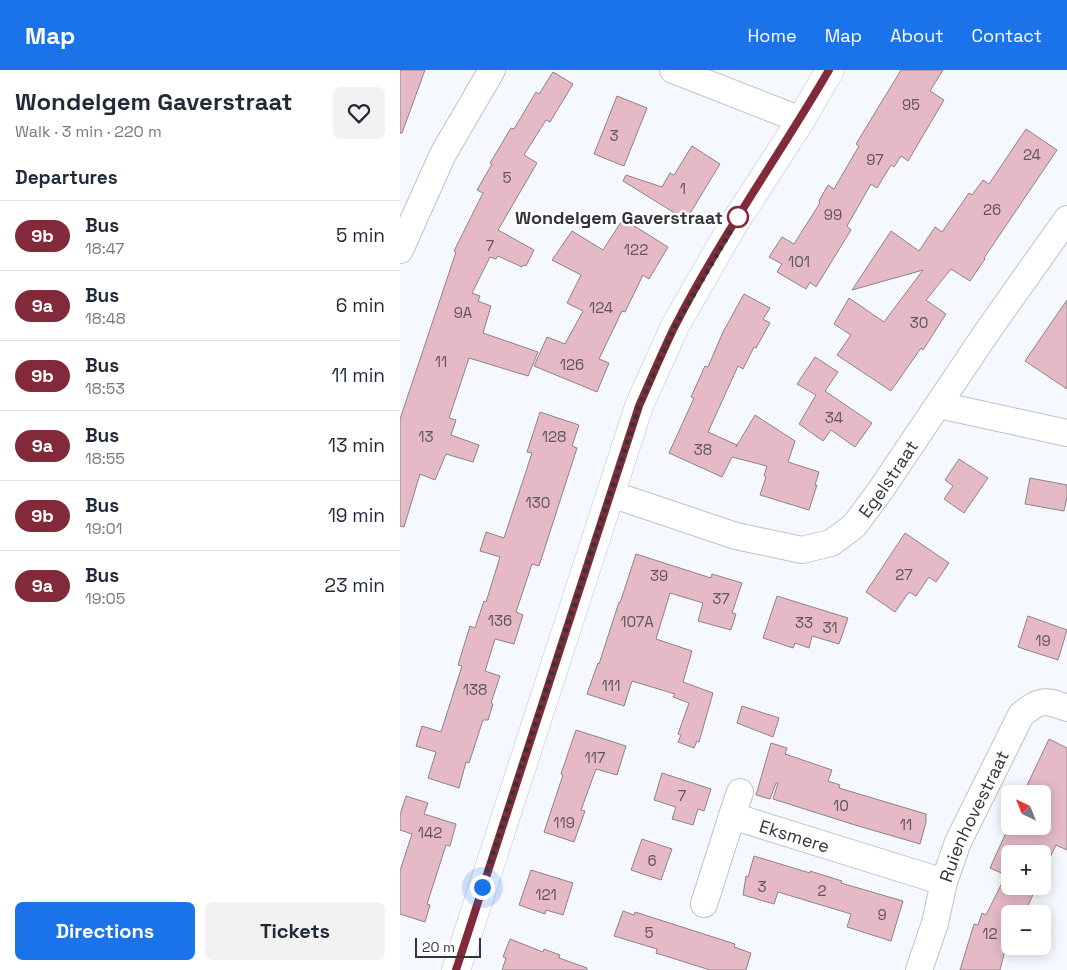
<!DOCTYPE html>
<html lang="en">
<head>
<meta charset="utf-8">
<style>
	body { margin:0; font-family:"Space Grotesk",sans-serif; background:#f2f2f3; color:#1f2937; height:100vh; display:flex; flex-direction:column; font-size:19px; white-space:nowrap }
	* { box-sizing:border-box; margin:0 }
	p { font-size:16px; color:#747a83 }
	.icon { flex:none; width:28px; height:28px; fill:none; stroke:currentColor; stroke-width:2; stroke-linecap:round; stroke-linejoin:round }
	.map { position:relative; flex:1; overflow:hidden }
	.panel { display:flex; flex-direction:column; background:#fff; width:400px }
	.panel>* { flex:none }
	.badge { padding:0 10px; border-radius:16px; font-size:18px; line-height:32px }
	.needle { width:32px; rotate:317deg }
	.fabs { position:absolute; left:601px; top:715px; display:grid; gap:10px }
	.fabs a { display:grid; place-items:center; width:50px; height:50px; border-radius:8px; background:#fff; box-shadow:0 2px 12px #0003; font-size:25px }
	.scale { position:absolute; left:15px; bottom:12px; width:66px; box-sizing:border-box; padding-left:5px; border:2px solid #333538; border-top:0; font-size:14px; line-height:18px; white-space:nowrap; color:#333538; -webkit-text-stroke:4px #fff; paint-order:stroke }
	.you { position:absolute; width:25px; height:25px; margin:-12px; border:4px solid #fff; border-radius:50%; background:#1a73e8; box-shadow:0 0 0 8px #1a73e833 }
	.map>.badge { position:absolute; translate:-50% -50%; box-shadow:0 0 0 2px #fff }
	h2 { padding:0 15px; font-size:19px; line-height:45px }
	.round { display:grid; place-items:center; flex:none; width:52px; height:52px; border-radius:8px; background:#f2f2f3 }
	.overview { display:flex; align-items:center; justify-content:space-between; height:85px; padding:0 15px }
	h1 { font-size:24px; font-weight:800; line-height:38px }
	.cta { display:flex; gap:10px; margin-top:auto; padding:10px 15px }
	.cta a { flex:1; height:58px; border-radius:8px; background:#1a73e8; color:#fff; font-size:20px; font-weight:800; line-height:58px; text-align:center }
	.cta a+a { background:#f2f2f3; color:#1f2937 }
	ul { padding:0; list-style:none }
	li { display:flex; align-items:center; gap:15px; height:70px; padding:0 15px; border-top:1px solid #e0e1e3 }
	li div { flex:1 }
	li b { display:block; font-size:19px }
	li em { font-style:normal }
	li .badge { min-width:55px; font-weight:700; text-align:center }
	header { display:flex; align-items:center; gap:30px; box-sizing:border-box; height:70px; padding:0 25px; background:#1a73e8; color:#fff }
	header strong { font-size:24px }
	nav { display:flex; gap:28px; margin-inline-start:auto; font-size:18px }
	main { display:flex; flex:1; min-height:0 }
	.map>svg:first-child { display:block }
	.building { fill:#e5b9c6; stroke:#8e8386 }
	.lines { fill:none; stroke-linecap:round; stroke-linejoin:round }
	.minor-casing { stroke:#bdc2cb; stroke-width:28 }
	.tertiary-casing { stroke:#bdc2cb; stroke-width:29 }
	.minor { stroke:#fff; stroke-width:26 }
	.tertiary { stroke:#fff; stroke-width:28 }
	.line-casing { stroke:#fff; stroke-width:11 }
	.line { stroke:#822a3a; stroke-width:8 }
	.walk { stroke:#333538; stroke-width:5; stroke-dasharray:0 9 }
	.stop-dot { fill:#fff; stroke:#822a3a; stroke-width:2.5 }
	.labels { text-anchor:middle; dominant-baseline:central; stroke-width:4.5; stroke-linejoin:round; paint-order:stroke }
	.number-label { font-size:15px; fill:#60565c }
	.stop-label { font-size:18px; font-weight:bold; fill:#333538; stroke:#fff; text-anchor:end }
	.street-label { font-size:18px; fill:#333538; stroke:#fff }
</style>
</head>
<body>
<header>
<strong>Map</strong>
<nav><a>Home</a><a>Map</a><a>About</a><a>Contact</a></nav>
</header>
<main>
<section class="panel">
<div class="overview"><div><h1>Wondelgem Gaverstraat</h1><p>Walk · 3 min · 220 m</p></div><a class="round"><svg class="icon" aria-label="heart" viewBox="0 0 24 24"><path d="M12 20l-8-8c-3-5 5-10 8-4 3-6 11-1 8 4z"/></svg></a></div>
<h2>Departures</h2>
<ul>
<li><span class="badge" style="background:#822a3a;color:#fff">9b</span><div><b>Bus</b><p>18:47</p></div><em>5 min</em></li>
<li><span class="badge" style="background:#822a3a;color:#fff">9a</span><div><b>Bus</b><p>18:48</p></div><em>6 min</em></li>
<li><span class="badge" style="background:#822a3a;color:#fff">9b</span><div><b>Bus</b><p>18:53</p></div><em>11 min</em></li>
<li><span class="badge" style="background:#822a3a;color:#fff">9a</span><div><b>Bus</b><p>18:55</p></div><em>13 min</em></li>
<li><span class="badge" style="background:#822a3a;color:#fff">9b</span><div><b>Bus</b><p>19:01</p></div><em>19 min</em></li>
<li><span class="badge" style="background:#822a3a;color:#fff">9a</span><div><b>Bus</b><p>19:05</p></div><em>23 min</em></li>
</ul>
<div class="cta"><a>Directions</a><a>Tickets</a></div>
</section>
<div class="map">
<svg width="667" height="900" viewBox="0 0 667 900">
	<rect width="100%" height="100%" fill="#f5f8fe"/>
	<path class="building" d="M0,0H25L2,63H0Z
		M501,0H543L530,21L544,30L508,91L501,86L494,97L491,95L477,118L471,114L447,156L451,160L416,217L410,212L406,219L377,202L382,194L369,187L382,167L394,174L420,133L419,131L428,115L434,119L459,76L456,74Z
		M153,2L173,14L150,52L146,50L124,85L137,93L98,160L134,180L126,196L123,195L122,197L98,186L96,189L90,187L72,223L80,226L78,231L91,236L83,263L138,282L128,306L69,288L49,348L56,350L51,365L79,375L73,392L46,384L35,410L20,404L4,457L0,456V349L56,182L54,181L83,123L77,120L92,94L90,93L111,58L114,59L136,22L139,24Z
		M217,26L247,38L224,96L194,84Z
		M626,59L657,80L584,188L585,189L570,211L551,199L526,230L546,244L523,280L521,278L491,321L437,285L451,265L434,254L449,228L484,252L523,200L452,220L491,161L519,181L535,157L542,162L569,123L572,125L583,110L589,114Z
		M292,76L320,94L286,150L223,111L226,105L262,117L270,103L274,105Z
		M223,149L268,177L249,209L243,205L225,242L222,241L199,289L209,293L197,322L134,296L147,267L165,274L183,241L167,233L181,205L152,190L172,161L203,180Z
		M344,224L370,238L363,249L370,253L356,278L354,277L343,299L338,296L308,362L337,375L336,377L355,345L395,371L388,392L419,402L415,415H417L409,440L360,425L366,407L364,406L367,396L332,387L322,407L269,383L294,328L291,327L305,296L308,297L323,262Z
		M667,230V319L625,291Z
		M415,287L438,302L425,321L472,353L455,377L431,360L423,371L399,354L416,325L397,314Z
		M140,342L179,355L172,376L177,378L139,496L132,494L116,542L123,545L114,574L95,569L85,601L100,606L91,633L93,634L88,650H83L69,693L66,692L59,718L28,708L36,682L16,676L22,656L41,662L62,596L58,595L70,556L75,558L84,531L86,532L100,487L80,481L86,462L104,468L132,383L127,382Z
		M559,389L588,408L564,443L544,429L553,416L545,410Z
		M630,408L667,415V427L664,441L625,434Z
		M505,463L549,493L536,512L529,507L516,526L509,522L495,542L466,522Z
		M236,484L311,508L312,504L342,513L332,543L336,544L331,560L298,551L303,533L270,523L256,569L292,581L283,612L313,623L299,672L297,671L294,678L278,672L281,665L278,664L289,633L273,627L275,624L232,611L224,636L187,624L198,593L199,594L219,532L220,533Z
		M377,526L448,548L439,574L412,566L409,578L395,573L393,578L363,568Z
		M628,546L667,560L658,590L618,577Z
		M342,636L379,648L373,667L337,653Z
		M176,660L226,676L217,705L196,699L181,740L185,741L174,772L144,762L163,705L161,704Z
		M649,669L667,678V780L656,775L642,804V784H610V816H637L624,844H610V870L608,869L600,900H560L574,854L578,855L582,843L586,845L606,805L590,798L610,754V756H642V724H623Z
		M371,673L387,678L385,684L432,700L428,711L440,715L439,718L526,744V752L520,774L455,755L373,729L378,713H376L370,729L356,725Z
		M262,703L311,719L304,741L298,739L293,755L272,749L276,737L254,730Z
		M6,726L28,733L24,744L56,754L50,776L46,775L27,834L30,835L25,852L0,844V801L12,764L0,760V745Z
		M242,769L272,779L261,810L231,800Z
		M354,786L410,803V801L442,811L441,813L503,831L491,871L447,857L451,844L378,822L374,834L343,825L346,806L348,807Z
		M131,800L173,813L163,845L146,840L145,844L119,835Z
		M223,841L234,845L235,842L335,874L334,877L351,883L346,900H310L256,883L257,879L214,866Z
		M110,869L143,882L144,879L160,885L159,888L187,898V900H102L106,888L103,887Z"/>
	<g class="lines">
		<g class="minor-casing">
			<g id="minor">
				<path d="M273,0L401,50"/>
				<path d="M0,180L43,84L92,0"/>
				<path d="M539,335L667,363"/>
				<path id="s1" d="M211,424L336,466L402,480L431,473L454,456L480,421L589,259L667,149"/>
				<path d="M332,746L340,722"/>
				<path id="s2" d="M304,834L332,746L544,812"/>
				<path id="s3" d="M519,900L535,853L544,812L558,772L621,645C639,630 644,629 667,638"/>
			</g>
		</g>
		<g class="tertiary-casing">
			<path id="tertiary" d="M56,900L239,336L275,256L333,155L401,50L430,0"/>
		</g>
		<use href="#minor" class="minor"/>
		<use href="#tertiary" class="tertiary"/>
	</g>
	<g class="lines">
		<g class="line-casing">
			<path id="line" d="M56,900L239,336C251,309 262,282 275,256C320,168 379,86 429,0"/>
		</g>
		<use href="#line" class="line"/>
		<path class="walk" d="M82,817L239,336L275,256L343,140L338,147"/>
	</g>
	<circle class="stop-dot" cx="338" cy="147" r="10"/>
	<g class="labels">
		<g class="number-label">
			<text x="511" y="34">95</text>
			<text x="214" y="65">3</text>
			<text x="632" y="84">24</text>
			<text x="475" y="89">97</text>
			<text x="107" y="107">5</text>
			<text x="283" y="118">1</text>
			<text x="592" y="139">26</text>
			<text x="433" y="144">99</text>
			<text x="90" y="175">7</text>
			<text x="236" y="179">122</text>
			<text x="399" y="191">101</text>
			<text x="201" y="237">124</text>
			<text x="63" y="242">9A</text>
			<text x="519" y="252">30</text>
			<text x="41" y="291">11</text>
			<text x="172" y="294">126</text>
			<text x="434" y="347">34</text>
			<text x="26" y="366">13</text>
			<text x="154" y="366">128</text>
			<text x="303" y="379">38</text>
			<text x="138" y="432">130</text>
			<text x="504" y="504">27</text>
			<text x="259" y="505">39</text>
			<text x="321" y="528">37</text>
			<text x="100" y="550">136</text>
			<text x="237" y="551">107A</text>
			<text x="404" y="552">33</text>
			<text x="430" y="557">31</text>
			<text x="643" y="570">19</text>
			<text x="211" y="615">111</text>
			<text x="75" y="619">138</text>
			<text x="195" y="687">117</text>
			<text x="282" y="725">7</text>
			<text x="441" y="735">10</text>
			<text x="164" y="752">119</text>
			<text x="506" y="754">11</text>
			<text x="30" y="762">142</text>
			<text x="252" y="790">6</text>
			<text x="362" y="816">3</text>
			<text x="422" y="820">2</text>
			<text x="146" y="824">121</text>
			<text x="482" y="844">9</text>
			<text x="249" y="862">5</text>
			<text x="590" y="863">12</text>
		</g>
		<g class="stop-label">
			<text x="323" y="147">Wondelgem Gaverstraat</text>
		</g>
		<g class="street-label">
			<text stroke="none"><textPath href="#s1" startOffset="316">Egelstraat</textPath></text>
			<text stroke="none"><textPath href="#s3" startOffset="164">Ruienhovestraat</textPath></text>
			<text stroke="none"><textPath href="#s2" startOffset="158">Eksmere</textPath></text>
		</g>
	</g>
</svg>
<div class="fabs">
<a><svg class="needle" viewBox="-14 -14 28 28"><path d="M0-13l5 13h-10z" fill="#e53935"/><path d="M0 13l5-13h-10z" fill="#747a83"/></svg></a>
<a>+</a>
<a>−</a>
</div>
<div class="scale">20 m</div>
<div class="you" style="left:82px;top:817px"></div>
</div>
</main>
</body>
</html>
